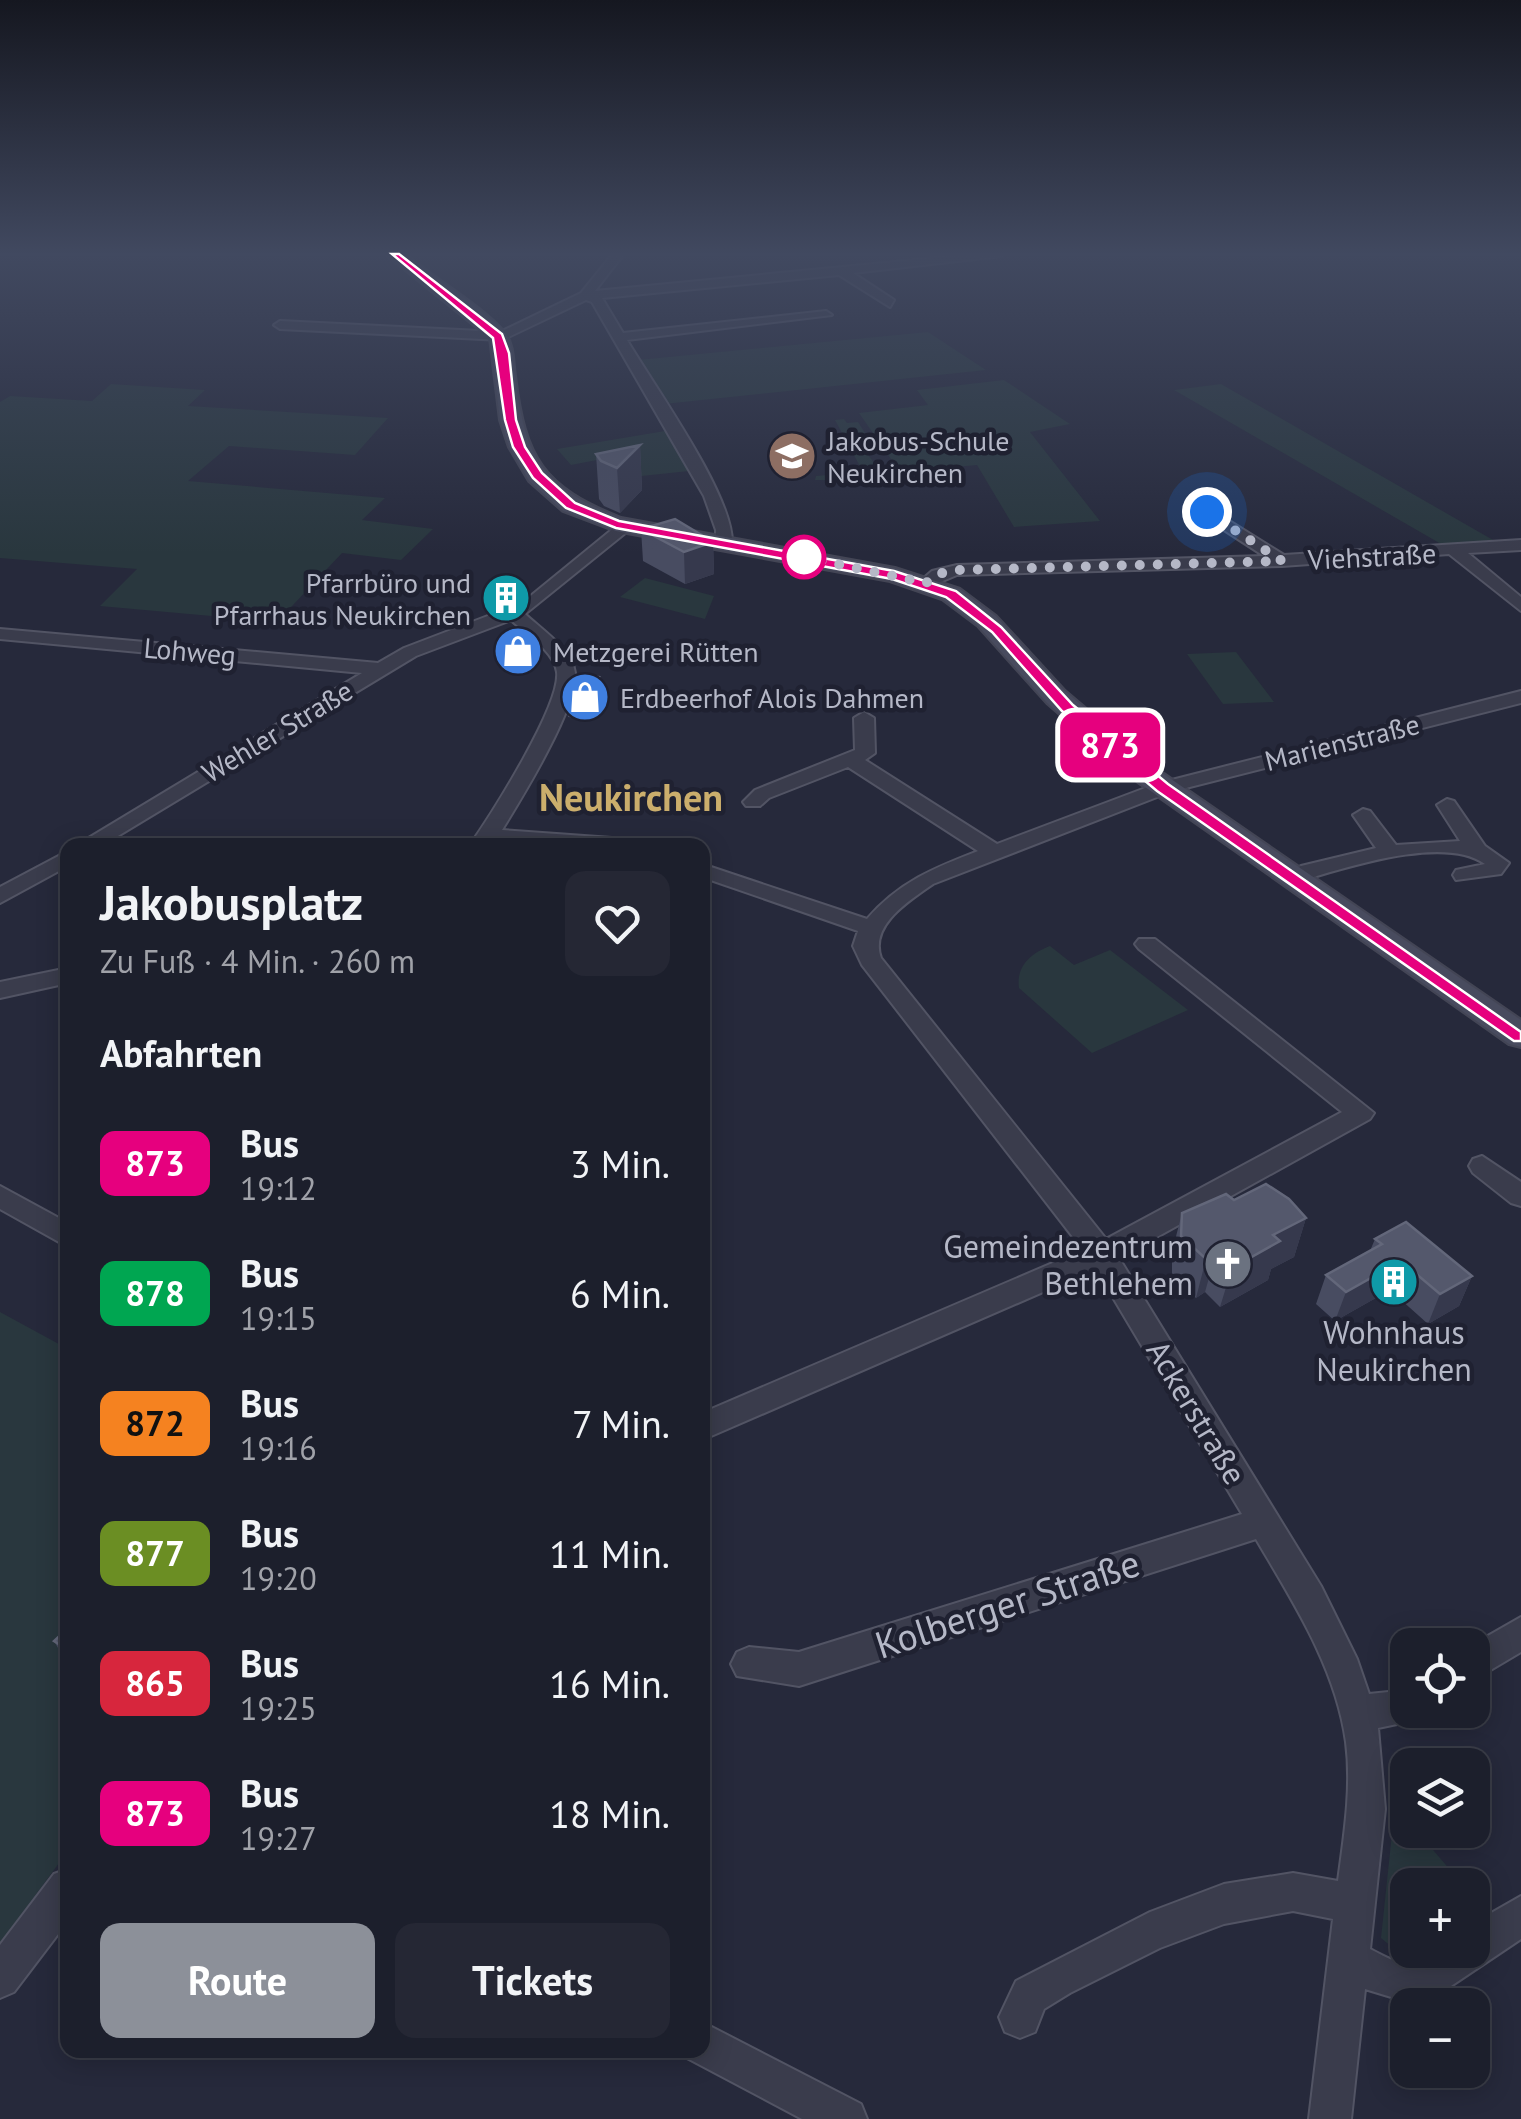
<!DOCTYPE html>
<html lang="de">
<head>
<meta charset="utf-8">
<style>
	body { margin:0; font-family:"PT Sans",sans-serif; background:#252734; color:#f1f3f6; height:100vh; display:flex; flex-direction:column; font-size:38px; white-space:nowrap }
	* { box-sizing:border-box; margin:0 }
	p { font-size:32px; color:#a0a2a9 }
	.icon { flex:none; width:55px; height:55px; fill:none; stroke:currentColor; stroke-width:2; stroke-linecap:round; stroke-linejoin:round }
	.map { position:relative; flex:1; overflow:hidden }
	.drawer { position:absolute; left:60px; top:838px; width:650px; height:1220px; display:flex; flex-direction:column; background:#1c1f2c; border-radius:20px; box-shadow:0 5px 25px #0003,0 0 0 2px #3a3d48 }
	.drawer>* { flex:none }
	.badge { padding:0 20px; border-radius:15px; font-size:35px; line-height:65px }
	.buttons { position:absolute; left:1390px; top:1628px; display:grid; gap:20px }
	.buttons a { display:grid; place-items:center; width:100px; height:100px; border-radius:20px; background:#1c1f2c; box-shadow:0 5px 25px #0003,0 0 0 2px #3a3d48; font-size:50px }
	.you { position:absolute; width:50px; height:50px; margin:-25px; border:8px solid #fff; border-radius:50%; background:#1a73e8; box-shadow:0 0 0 15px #1a73e833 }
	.map>.badge { position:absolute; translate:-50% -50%; box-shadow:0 0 0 5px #fff }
	h2 { padding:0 40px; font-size:38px; line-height:90px }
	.round { display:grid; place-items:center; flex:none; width:105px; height:105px; border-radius:20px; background:#252734 }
	.overview { display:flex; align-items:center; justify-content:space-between; height:170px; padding:0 40px }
	h1 { font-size:48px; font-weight:700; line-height:75px }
	.button { display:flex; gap:20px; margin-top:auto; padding:20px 40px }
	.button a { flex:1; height:115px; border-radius:20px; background:#8c9099; color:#fff; font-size:40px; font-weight:700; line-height:115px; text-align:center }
	.button a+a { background:#252734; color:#f1f3f6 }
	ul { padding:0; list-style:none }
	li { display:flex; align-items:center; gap:30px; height:130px; padding:0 40px }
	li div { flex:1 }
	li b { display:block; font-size:38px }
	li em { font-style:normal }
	li .badge { min-width:110px; font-weight:700; text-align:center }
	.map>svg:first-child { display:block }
	.green { fill:#29373e }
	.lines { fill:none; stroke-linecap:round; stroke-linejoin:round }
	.street-casing { stroke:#525464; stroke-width:4 }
	.secondary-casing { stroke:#434555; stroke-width:4 }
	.street { fill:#3a3c4c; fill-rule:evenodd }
	.secondary { fill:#484b5e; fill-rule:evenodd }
	.wall { fill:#484c61 }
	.shaded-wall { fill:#36394d }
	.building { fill:#54586c; stroke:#63677a; stroke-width:2.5 }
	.line { fill:#e6007e; stroke:#fff; stroke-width:2.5 }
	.walk { stroke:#b5b8c7; stroke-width:10; stroke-dasharray:0 18 }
	.stop-dot { fill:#fff; stroke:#e6007e; stroke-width:5 }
	.labels { text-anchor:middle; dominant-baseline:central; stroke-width:9; stroke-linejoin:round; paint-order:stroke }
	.far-poi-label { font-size:28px; fill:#b5b8c7; stroke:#1f2131; text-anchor:start }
	.far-street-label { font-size:28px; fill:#b5b8c7; stroke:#1f2131 }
	.poi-label { font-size:32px; fill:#b5b8c7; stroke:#1f2131; text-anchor:end }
	.street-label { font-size:32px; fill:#b5b8c7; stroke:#1f2131 }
	.quarter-label { font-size:38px; font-weight:bold; fill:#cbae6c; stroke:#1f2131 }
	.near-street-label { font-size:38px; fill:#b5b8c7; stroke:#1f2131 }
</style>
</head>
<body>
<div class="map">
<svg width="1521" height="2119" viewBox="0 0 1521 2119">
	<rect width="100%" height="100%" fill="#26293b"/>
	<path class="green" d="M928,332L986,370L664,404L638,360Z
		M1004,380L1070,424L1030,432L1100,521L1014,527L977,465L900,472L859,413L928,405L917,390Z
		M111,384L205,390L188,406L388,418L355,455L229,446L188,481L385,498L362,520L433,529L401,560L342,553L277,622L100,606L137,569L0,558V402L10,396L92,401Z
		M1221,384L1500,544L1448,548L1174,390Z
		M844,419L847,423L858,422L870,441L859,443L888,481L815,480L816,476L863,472L835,420Z
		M665,431L689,471L632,477L597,460L571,465L557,449Z
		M645,578L714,596L705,619L620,597Z
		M1236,652L1274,702L1223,704L1187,654Z
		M1050,946L1074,965L1110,950L1188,1010L1092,1053L1019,988C1016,966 1031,953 1050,946Z
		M0,1312L68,1349L67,1852L0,1944Z
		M1395,1805L1407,1819L1408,1830H1416L1463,1885H1408V1950H1452L1421,1971L1381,1938Z"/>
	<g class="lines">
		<g class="street-casing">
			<path id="street" d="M611,256H622L595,291L957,256H1002L853,273L894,300L890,307L839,275L602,298L623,333L826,311L832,315L627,340C654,386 732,493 732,542L724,547L716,542V530L704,496L592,302L586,300L502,340L280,329L274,325L280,321L500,332L581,293Z
				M1207,507L1284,555L1521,540V550L1468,553L1521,597V611L1449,554L1282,566L957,575L926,588L918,583L932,571L957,565L1264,556L1201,515V509Z
				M620,523L634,526L525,614C541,629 573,650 575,673C578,707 521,799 502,830L626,839L637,845L494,842L470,845C491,815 561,705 557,672C554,651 525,633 511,620L416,656L103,845H77L362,673L0,639V629L378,663L404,648L522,603Z
				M1521,691V703L1170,792L933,884C909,901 869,925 881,958L1106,1239L1342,1112L1139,949L1135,944L1139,939H1155L1374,1113L1370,1119L1119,1258L1321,1586L1357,1659L1369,1694L1408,1690V1710H1425L1421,1719L1378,1728L1385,1809L1370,1949C1403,1966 1398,1965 1431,1952C1442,1947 1460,1950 1472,1950V1924L1521,1896V1939L1448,1988L1411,2003L1365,1989L1351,2119H1309L1333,1919L1293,1911L1224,1924L1160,1948L1070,1993L1044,2009L1035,2032L1020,2038L1005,2032L999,2017L1016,1981L1150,1912L1224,1884L1293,1873L1338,1881C1344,1836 1352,1788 1346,1742C1336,1668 1293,1602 1256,1539L799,1686L737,1676L731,1664L737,1652L749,1647L799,1652L1242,1514L1096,1269L702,1440V1413L1083,1250L862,965L853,946L858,931L702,877V864L867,919C899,882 934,868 978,851L848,767L769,798L760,806H746L743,802L755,790L855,750L854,718L864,712L874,718L875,753L865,760L997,844L1156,784Z
				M1447,799L1454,801L1485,846L1509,863L1501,874L1456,880L1453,875L1456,870L1485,864C1441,833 1338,871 1289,884L1278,877L1301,866L1376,848L1353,815L1363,809L1370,811L1396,845L1460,841L1437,805Z
				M68,851V866L0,903V887Z
				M68,968V983L0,998V982Z
				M1482,1156L1521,1182V1206L1511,1203L1473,1173L1469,1166L1473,1159Z
				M0,1186L68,1223V1247L0,1209Z
				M1521,1617V1652L1472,1681V1645Z
				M68,1869V1921L14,1992L0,1998V1945L54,1874Z
				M702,2022L861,2104L867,2119H802L687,2058L684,2050H702Z"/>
		</g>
		<g class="secondary-casing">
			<path id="secondary" d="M388,256H407C434,278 483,307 504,332C514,343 513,363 515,376C525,459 543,487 621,518L895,568L960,589L996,616L1065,691L1158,770L1521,1020V1047L1509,1044L1138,782L1047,703L978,626L942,599L890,581L616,531L563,511L529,481L509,447L500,420L490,338Z"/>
		</g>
		<use href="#street" class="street"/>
		<use href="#secondary" class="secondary"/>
	</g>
	<path class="wall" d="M640,445L642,490L620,513L604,506L599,499L596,454Z
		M641,529L713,542L714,574L685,584L643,561Z
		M600,691L589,720L568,717L566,702Z
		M1234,1200L1306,1218L1294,1257L1271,1269L1268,1280L1220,1307L1205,1292L1196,1298L1172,1275V1252L1182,1213Z
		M1375,1239L1472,1276L1459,1306L1428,1324L1390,1290L1335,1321L1316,1304L1326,1275L1370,1251Z
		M54,1641L68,1650V1661L65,1660Z"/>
	<path class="shaded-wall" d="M640,445L642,490L620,513L617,468Z
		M713,542L714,574L685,584L684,552Z
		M599,677L600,691L589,720L588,705Z
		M1306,1218L1294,1257L1271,1269L1268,1280L1220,1307L1232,1268L1273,1235Z
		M1216,1253L1205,1292L1196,1298L1206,1259Z
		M1401,1261L1390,1290L1335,1321L1346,1292Z
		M1472,1276L1459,1306L1428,1324L1440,1294Z"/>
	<path class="building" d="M640,445L617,468L601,461L596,454Z
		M675,519L713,542L684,552L641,529Z
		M576,675L599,677L588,705L566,702Z
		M1266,1184L1289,1199L1306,1218L1273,1235L1280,1241L1232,1268L1216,1253L1206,1259L1181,1236L1182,1213L1226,1194L1234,1200Z
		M1406,1222L1472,1276L1440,1294L1401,1261L1346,1292L1326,1275L1382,1244L1375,1239Z
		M68,1628V1650L54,1641Z"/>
	<linearGradient id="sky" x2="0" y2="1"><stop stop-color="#151720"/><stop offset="0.46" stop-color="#414960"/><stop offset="1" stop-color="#414960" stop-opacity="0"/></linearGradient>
	<rect width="1521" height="553" fill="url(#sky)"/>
	<path class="line" d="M392,254H399L502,334L509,353L516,420L525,447L542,473L575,503L619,521L894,571L956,591L1001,627L1073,705L1168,784L1521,1032V1041H1514L1157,791L1062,711L992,632L946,597L892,579L616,528L566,508L533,478L513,447L505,420L493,338Z"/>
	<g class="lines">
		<path class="walk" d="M804,557L926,583L938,574L957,570L1282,561L1207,512"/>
	</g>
	<defs>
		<g id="school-disc" transform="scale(2.5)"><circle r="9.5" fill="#8d6e63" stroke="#1f2131"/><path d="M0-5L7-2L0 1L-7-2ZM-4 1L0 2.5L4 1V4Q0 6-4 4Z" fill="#fff"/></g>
		<g id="building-disc" transform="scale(2.5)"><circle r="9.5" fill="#0f9aa8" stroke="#1f2131"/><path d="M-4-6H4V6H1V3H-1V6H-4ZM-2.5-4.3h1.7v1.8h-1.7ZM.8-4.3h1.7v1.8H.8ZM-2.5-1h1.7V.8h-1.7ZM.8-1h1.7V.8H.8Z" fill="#fff"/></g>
		<g id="shop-disc" transform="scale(2.5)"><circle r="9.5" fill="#3f7fe0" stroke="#1f2131"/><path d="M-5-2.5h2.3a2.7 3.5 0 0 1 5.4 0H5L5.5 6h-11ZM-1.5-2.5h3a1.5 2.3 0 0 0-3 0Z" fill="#fff"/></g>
		<g id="church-disc" transform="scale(2.5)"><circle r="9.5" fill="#6b7280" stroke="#1f2131"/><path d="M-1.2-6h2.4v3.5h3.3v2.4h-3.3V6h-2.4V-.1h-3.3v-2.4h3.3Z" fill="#fff"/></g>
	</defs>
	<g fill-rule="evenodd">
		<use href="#school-disc" x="792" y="456"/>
		<use href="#building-disc" x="506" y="598"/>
		<use href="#shop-disc" x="518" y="651"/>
		<use href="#shop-disc" x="585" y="697"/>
		<use href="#church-disc" x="1228" y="1264"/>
		<use href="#building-disc" x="1394" y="1282"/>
	</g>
	<circle class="stop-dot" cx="804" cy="557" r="20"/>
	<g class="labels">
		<g class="far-poi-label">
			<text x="827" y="440">Jakobus-Schule<tspan x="827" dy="32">Neukirchen</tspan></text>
			<text x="471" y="582" text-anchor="end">Pfarrbüro und<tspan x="471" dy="32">Pfarrhaus Neukirchen</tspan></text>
			<text x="553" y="651">Metzgerei Rütten</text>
			<text x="620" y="697">Erdbeerhof Alois Dahmen</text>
		</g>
		<g class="far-street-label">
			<text transform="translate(1372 556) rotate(-3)">Viehstraße</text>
			<text transform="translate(190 651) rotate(5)">Lohweg</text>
			<text transform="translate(277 731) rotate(-31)">Wehler Straße</text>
			<text transform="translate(1342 742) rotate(-14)">Marienstraße</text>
		</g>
		<g class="poi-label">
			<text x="1193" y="1246">Gemeindezentrum<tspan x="1193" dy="37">Bethlehem</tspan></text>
			<text x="1394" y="1332" text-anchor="middle">Wohnhaus<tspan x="1394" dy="37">Neukirchen</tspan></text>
		</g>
		<g class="street-label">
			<text transform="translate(1197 1412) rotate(59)">Ackerstraße</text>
		</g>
		<g class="quarter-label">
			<text x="631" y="796">Neukirchen</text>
		</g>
		<g class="near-street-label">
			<text transform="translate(1007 1603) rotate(-18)">Kolberger Straße</text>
		</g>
	</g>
</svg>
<div class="buttons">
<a><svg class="icon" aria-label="locate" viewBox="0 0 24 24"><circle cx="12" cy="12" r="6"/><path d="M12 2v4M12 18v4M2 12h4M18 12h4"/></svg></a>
<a><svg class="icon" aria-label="layers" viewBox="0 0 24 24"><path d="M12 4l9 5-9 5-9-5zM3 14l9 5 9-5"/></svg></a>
<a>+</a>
<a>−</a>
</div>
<div class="you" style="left:1207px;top:512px"></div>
<b class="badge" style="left:1110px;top:745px;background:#e6007e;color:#fff">873</b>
<section class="drawer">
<div class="overview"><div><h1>Jakobusplatz</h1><p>Zu Fuß · 4 Min. · 260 m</p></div><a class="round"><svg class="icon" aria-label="heart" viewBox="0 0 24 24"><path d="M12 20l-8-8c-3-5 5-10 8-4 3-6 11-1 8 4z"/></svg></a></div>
<h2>Abfahrten</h2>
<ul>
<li><span class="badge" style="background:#e6007e;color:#fff">873</span><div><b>Bus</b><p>19:12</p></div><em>3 Min.</em></li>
<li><span class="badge" style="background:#00a651;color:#fff">878</span><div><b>Bus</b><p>19:15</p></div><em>6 Min.</em></li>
<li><span class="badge" style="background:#f58220;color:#111">872</span><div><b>Bus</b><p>19:16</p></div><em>7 Min.</em></li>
<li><span class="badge" style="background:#6b8e23;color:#fff">877</span><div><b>Bus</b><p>19:20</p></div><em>11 Min.</em></li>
<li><span class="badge" style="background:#d7263d;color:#fff">865</span><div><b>Bus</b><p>19:25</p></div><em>16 Min.</em></li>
<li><span class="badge" style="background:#e6007e;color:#fff">873</span><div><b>Bus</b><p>19:27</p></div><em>18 Min.</em></li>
</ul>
<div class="button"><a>Route</a><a>Tickets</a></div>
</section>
</div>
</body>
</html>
